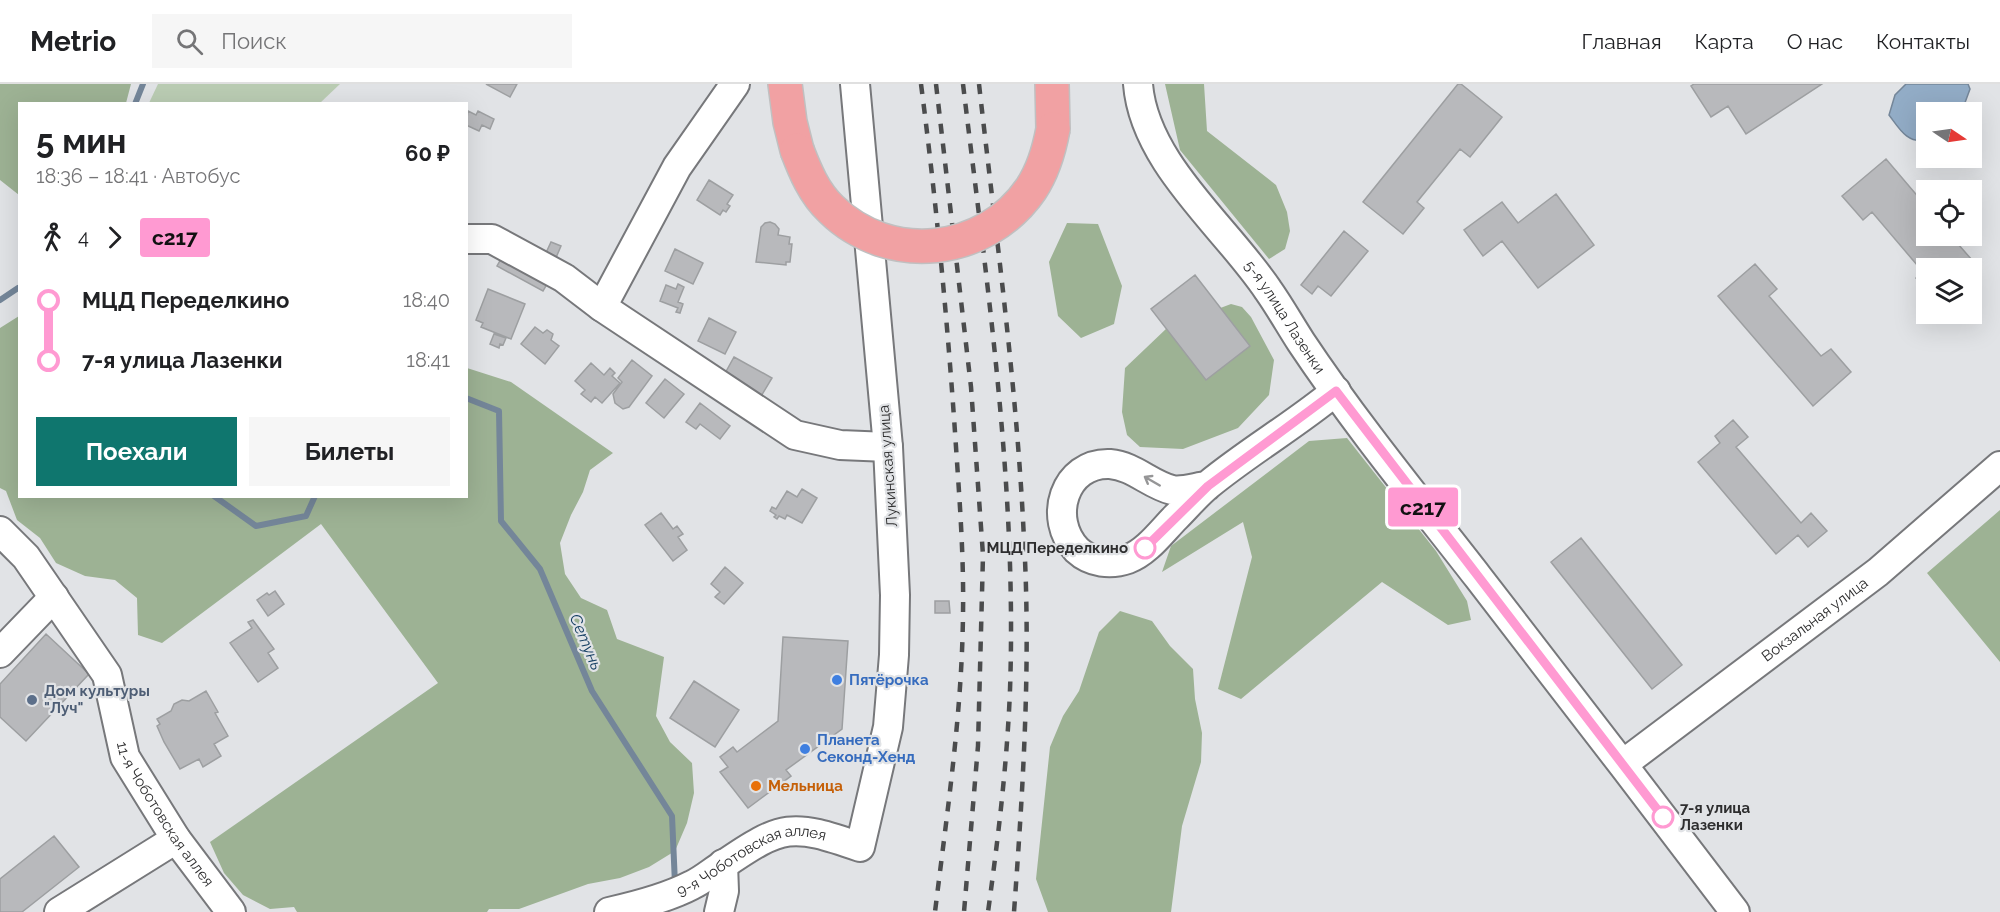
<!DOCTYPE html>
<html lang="ru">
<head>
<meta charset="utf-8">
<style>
	body { margin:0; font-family:Raleway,sans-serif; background:#f6f6f6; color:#202124; height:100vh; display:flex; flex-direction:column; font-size:22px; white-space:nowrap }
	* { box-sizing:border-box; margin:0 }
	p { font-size:20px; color:#757577 }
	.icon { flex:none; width:33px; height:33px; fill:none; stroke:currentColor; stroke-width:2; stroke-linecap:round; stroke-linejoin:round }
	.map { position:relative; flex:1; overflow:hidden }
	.drawer { position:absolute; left:18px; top:18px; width:450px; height:396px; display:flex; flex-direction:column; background:#fff; border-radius:0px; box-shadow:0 6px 24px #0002 }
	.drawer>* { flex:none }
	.badge { padding:0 12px; border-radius:4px; font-size:21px; line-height:39px }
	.needle { width:39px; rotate:103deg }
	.tools { position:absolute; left:1916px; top:18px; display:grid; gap:12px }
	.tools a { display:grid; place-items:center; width:66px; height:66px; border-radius:0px; background:#fff; box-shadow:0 6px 24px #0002; font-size:30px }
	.map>.badge { position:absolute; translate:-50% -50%; box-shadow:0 0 0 3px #fff }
	.legs { display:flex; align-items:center; gap:9px; height:66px; padding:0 18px; font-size:20px }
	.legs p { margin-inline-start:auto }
	.summary { display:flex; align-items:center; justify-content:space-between; height:102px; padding:0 18px }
	h1 { font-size:33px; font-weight:700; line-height:45px }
	.button { display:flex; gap:12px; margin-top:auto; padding:12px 18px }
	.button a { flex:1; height:69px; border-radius:0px; background:#0f766e; color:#fff; font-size:24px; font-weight:700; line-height:69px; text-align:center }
	.button a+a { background:#f6f6f6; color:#202124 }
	ul { padding:0 18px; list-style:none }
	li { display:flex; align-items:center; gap:21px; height:60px; font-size:22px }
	li i { display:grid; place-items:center; width:9px; height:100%; margin:0 8px; background:currentColor }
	li i::after { content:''; width:15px; height:15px; margin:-8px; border:4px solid; border-radius:50%; background:#fff }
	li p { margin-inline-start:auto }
	li:first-child i { background:linear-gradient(#0000 50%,currentColor 0) }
	li:last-child i { background:linear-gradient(currentColor 50%,#0000 0) }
	header { display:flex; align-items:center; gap:36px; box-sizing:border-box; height:84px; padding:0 30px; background:#fff; border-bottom:2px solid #e0e0e0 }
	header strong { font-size:28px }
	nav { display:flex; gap:33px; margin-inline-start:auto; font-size:21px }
	.search { width:420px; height:54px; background:#f6f6f6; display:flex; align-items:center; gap:15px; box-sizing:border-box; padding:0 21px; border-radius:0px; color:#757577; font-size:22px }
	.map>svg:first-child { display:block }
	.green { fill:#baccb3 }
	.forest { fill:#9db294 }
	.water { fill:#92acc6; stroke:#748699; stroke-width:1.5 }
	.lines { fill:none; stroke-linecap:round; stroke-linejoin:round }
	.stream { stroke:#748699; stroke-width:6 }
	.building { fill:#b8b9bc; stroke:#9d9fa1; stroke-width:1.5 }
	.minor-casing { stroke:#77787b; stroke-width:32 }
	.major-casing { stroke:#c0c0c1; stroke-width:36 }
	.minor { stroke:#fff; stroke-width:28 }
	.major { stroke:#f1a1a3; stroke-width:33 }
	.rail { stroke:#4b4c4d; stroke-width:4.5; stroke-dasharray:10 10; stroke-linecap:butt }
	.major-bridge-casing { stroke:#c0c0c1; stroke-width:36; stroke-linecap:butt }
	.major-bridge { stroke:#f1a1a3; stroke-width:33 }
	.oneway { stroke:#969697 }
	.line-1-casing { stroke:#fff; stroke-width:14 }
	.line-1 { stroke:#ff9ad2; stroke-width:9 }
	.stop-1-dot { fill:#fff; stroke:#ff9ad2; stroke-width:3 }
	.shop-dot { fill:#3f7fe0; stroke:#e1e3e6; stroke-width:2 }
	.service-dot { fill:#5c6f8a; stroke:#e1e3e6; stroke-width:2 }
	.food-dot { fill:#e8710a; stroke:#e1e3e6; stroke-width:2 }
	.labels { text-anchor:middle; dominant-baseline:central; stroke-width:4.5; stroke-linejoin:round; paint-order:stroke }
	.street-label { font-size:15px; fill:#2e2e2f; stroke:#e1e3e6 }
	.stop-label { font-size:15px; font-weight:bold; fill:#2e2e2f; stroke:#e1e3e6; text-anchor:end }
	.shop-label { font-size:15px; font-weight:bold; fill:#366cbe; stroke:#e1e3e6; text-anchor:start }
	.service-label { font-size:15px; font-weight:bold; fill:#4e5e75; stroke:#e1e3e6; text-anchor:start }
	.food-label { font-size:15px; font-weight:bold; fill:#c56008; stroke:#e1e3e6; text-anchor:start }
	.water-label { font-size:16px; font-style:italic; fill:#153f63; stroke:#e1e3e6 }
</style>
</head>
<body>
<header>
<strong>Metrio</strong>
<div class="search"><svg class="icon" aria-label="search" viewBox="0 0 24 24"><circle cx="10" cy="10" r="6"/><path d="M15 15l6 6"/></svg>Поиск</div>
<nav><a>Главная</a><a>Карта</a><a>О нас</a><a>Контакты</a></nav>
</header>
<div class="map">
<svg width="2000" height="828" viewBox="0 0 2000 828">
	<rect width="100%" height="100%" fill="#e1e3e6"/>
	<path class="green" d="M158,0H340L320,19H149Z"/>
	<path class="forest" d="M0,0H131L126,19L20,20L19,111L0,96Z
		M1165,0H1204L1207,47L1276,101L1287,128L1290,147L1285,165L1269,175L1180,66Z
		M1067,139L1098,140L1122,202L1114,240L1081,254L1058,232L1049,178Z
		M1231,220L1242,223L1251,233L1274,276L1269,311L1238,344L1183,365L1140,363L1127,351L1122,328L1125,284L1167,244Z
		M19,232L20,412H466L467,284L511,298L613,369L590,386L583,408L571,431L560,459L565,490L581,514L607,526L617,555L664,573L656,632L670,658L692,679L694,709L687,739L675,767L649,783L620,794L588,800L519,825H489L487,828H297L294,823L270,825L243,811L224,789L210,758L438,599L321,440L162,559L138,551L137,514L115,496L85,492L56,479L40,454L17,436L6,407L0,404V244Z
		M1347,354L1436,467L1467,517L1471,536L1448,541L1382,498L1241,615L1218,605L1252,473L1243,438L1162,488L1171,462L1309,357Z
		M2000,426V578L1927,489Z
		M1120,527L1152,537L1170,562L1193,585L1195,615L1202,649L1201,678L1182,742L1171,828H1048L1036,795L1050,663L1063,632L1079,607L1099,548Z"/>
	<path class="water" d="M1906,0H1968L1970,5L1963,24L1958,28H1926V56C1907,60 1899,44 1889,31L1895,11Z"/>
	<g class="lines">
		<path class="stream" d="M135,20L143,0
			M0,216L18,204
			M466,314L499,327L501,437L540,485L592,607L672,732L675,800
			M214,412L256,442L306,432L315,412"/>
	</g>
	<path class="building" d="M486,0H517L510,13Z
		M1458,0H1461L1502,33L1470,73L1460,65L1417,118L1424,124L1403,150L1363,118Z
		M1694,0H1822L1746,50L1728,22L1711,33L1691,2Z
		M468,27L476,31L478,27L494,35L490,45L482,41L479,47L466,41Z
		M1886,75L1926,122V152H1951L1979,184L1971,191V184H1926V205L1916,194L1923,188L1872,128L1863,136L1842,112Z
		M709,96L733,111L727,120L730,122L726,128L723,126L720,131L697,116Z
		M1556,110L1594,161L1538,204L1502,157L1483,172L1464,146L1502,118L1518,139Z
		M770,138L775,140L779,145L778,151L790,153L789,160H792L790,178H786V181L756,178L761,143L765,139Z
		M1344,147L1368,167L1331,212L1318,202L1312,210L1301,201Z
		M551,158L561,162L555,176L545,171Z
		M675,165L703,179L693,200L665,187Z
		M505,168L551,193L543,207L497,182Z
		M1755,180L1777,205L1769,212L1821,272L1831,265L1851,288L1813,322L1718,212Z
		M1195,191L1250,262L1206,296L1151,225Z
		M678,200L684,203L678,218L683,220L680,229L676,228L678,224L660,217L666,201L676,205Z
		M488,205L525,220L511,255L481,243L483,239L476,236Z
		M709,234L736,248L725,270L698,257Z
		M535,243L543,249L547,246L553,250L551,256L559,262L545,280L521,260Z
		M494,250L506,254L503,261L500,260L499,264L490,260Z
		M734,273L772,294L760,314L723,293Z
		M632,276L652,292L629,323L623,325L615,319L613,310L622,298L618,294Z
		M591,279L604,291L610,284L615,289L612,292L620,299L602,319L595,313L591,318L581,310L585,306L575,297Z
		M665,295L684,310L664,334L646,319Z
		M700,319L730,342L720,355L700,340L696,345L686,338Z
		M1733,336L1748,353L1736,363L1801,439L1811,429L1827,447L1808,463L1798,451L1776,470L1698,378L1720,359L1715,352Z
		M802,405L817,414L802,439L787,431L785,435L779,432L777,435L774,433L776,431L770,427L772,423L776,425L787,407L797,413Z
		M661,429L673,445L677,442L683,450L678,453L687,466L673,477L645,441Z
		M1581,454L1682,581L1652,605L1551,478Z
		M725,483L743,499L724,520L715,513L720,508L711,500Z
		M275,507L284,520L268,532L257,516L267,509L269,511Z
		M935,517H949L950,529H935Z
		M253,536L274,565L268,569L278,584L258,598L230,559L252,544L248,538Z
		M46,550L89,590L26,657L0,633V600Z
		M783,553L848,557L842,645L786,686L791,692L748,724L720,688L728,683L720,673L733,663L737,668L778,637Z
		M694,597L739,626L715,663L670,634Z
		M206,607L218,628L215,629L228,652L214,660L221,672L203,683L199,675L180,685L164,658L157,642L160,640L157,635L171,627L174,620L182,616L189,617Z
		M54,752L79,783L22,828H0V795Z"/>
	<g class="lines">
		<g class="minor-casing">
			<g id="minor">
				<path id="s1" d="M1138,0C1144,79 1226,143 1268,206C1280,223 1290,241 1301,258C1355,339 1418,416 1478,493C1564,604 1650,716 1735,828"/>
				<path d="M466,155H492L564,194L602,223L795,351L840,361L888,363"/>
				<path d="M602,223L677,83L735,0"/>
				<path d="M1207,402C1197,403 1182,408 1172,406C1149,400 1134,382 1110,380C1064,378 1047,435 1077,466C1091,479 1111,481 1128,475C1147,468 1162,447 1176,433C1186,423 1196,411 1208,401C1248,368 1295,341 1336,307"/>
				<path id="s2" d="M0,447L26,473L107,591L125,673L176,755L231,828"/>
				<path d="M0,569L54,513"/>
				<path id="s3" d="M1623,680L1878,488L2000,382"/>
				<path d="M59,828L176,755"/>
				<path id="s4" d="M609,828C636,822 667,814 692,801C703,796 713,787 723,781C783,740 791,739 860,763L888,643L894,571L895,511L888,363L855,0"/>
				<path d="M719,828L724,807L723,780"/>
			</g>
		</g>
		<g class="major-casing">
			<path id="major" d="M785,0L790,38L797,66
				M1052,0L1053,45"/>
		</g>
		<use href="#minor" class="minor"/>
		<use href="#major" class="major"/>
		<path class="rail" d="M921,0C936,116 947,232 955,348C959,409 964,469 963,530C962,629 947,729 935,828
			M936,0L971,303L983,471L978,662L964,828
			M963,0C987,201 1017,403 1010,606C1007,681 998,755 988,828
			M979,0C996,152 1017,303 1024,456C1031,580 1023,704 1014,828"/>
		<g class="major-bridge-casing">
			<path id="major-bridge" d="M797,66C805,87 814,109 831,125C889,182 985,172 1031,105C1043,87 1049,67 1053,45"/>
		</g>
		<use href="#major-bridge" class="major-bridge"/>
	</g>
	<defs><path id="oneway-shaft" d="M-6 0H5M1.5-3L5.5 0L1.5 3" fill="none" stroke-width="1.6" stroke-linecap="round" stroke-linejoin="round" transform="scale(1.5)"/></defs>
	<use class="oneway" href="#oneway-shaft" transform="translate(1152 397) rotate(-150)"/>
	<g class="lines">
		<g class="line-1-casing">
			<path id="line-1" d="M1145,464L1208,402L1336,307L1663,733"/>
		</g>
		<use href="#line-1" class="line-1"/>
	</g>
	<g class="stop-1-dot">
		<circle cx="1145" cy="464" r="10"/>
		<circle cx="1663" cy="733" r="10"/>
	</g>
	<g class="shop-dot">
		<circle cx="837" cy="596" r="6"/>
		<circle cx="805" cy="665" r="6"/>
	</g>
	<circle class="service-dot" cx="32" cy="616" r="6"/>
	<circle class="food-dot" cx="756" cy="702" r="6"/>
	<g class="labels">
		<g class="street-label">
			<text stroke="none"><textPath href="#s1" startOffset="279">5-я улица Лазенки</textPath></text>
			<text transform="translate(888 382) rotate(-94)">Лукинская улица</text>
			<text stroke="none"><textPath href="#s3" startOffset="240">Вокзальная улица</textPath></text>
			<text stroke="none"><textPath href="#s2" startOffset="333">11-я Чоботовская аллея</textPath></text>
			<text stroke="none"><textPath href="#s4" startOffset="154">9-я Чоботовская аллея</textPath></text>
		</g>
		<g class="stop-label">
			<text x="1128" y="464">МЦД Переделкино</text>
			<text x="1680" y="724" text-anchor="start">7-я улица<tspan x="1680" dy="17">Лазенки</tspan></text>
		</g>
		<g class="shop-label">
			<text x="849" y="596">Пятёрочка</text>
			<text x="817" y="656">Планета<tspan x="817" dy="17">Секонд-Хенд</tspan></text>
		</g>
		<g class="service-label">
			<text x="44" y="607">Дом культуры<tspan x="44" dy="17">"Луч"</tspan></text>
		</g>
		<g class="food-label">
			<text x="768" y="702">Мельница</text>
		</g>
		<g class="water-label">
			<text transform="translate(586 558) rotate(67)">Сетунь</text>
		</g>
	</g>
</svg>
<div class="tools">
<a><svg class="needle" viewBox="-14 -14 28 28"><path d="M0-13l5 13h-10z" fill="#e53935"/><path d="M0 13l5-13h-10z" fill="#757577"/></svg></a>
<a><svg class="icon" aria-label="locate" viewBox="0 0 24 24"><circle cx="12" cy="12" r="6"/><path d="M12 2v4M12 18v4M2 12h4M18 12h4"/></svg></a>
<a><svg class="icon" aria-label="layers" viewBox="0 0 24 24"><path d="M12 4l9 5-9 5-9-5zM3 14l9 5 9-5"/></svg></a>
</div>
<b class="badge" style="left:1423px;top:423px;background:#ff9ad2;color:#111">с217</b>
<section class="drawer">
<div class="summary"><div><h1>5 мин</h1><p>18:36 – 18:41 · Автобус</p></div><b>60 ₽</b></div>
<div class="legs"><svg class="icon" aria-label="walk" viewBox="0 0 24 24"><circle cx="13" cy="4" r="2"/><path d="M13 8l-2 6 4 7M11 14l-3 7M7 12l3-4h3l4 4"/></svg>4<svg class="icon" aria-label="forward" viewBox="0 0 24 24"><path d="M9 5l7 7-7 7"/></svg><b class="badge" style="background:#ff9ad2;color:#111">с217</b></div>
<ul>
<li><i style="color:#ff9ad2"></i><b>МЦД Переделкино</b><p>18:40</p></li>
<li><i style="color:#ff9ad2"></i><b>7-я улица Лазенки</b><p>18:41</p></li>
</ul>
<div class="button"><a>Поехали</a><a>Билеты</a></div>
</section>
</div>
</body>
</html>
